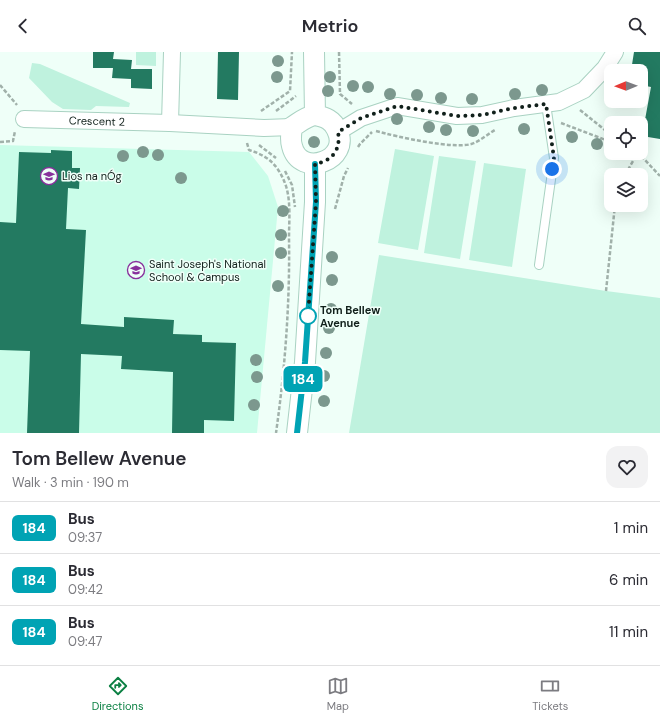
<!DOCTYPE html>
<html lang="en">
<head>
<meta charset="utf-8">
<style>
	body { margin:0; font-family:"DM Sans",sans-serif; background:#f2f2f3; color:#2b2b33; height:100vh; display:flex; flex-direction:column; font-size:15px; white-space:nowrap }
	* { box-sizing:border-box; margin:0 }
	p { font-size:13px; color:#7c7c81 }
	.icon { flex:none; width:22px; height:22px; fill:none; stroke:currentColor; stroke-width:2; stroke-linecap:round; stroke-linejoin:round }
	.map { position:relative; height:381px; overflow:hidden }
	.sheet { display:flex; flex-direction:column; background:#fff; flex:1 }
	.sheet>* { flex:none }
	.badge { padding:0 8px; border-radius:6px; font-size:14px; line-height:26px }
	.needle { width:26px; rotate:269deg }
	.controls { position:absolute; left:604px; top:12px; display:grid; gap:8px }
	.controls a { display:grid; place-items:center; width:44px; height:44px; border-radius:8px; background:#fff; box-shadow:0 4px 16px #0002; font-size:20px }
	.you { position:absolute; width:20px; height:20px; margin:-10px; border:3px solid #fff; border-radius:50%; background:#1a73e8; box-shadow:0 0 0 6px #1a73e833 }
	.map>.badge { position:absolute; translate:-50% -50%; box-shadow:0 0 0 2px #fff }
	.round { display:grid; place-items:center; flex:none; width:42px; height:42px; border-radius:12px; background:#f2f2f3 }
	.head { display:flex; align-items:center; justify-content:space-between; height:68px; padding:0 12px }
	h1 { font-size:19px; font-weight:600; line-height:30px }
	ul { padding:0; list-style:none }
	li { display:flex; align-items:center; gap:12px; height:52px; padding:0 12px; border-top:1px solid #e1e1e2 }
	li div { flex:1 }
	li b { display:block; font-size:15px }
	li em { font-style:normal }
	li .badge { min-width:44px; font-weight:700; text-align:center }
	header { display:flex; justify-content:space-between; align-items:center; height:52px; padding:0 12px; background:#fff; font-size:18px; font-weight:600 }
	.dock { display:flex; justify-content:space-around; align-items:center; height:56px; border-top:1px solid #e1e1e2; background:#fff; font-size:11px; color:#7c7c81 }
	.dock a { display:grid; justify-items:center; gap:2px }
	.dock .on { color:#0b8043 }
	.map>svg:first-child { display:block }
	.built { fill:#cafde9 }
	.green { fill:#bff2de }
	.building { fill:#237a61 }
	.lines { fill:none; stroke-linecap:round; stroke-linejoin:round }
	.service-casing { stroke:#a9d2c2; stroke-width:10 }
	.minor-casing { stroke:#a9d2c2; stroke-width:18 }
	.tertiary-casing { stroke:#a9d2c2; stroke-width:22 }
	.path { stroke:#a1b1aa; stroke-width:2.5; stroke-dasharray:4 2; stroke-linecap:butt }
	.service { stroke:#fff; stroke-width:8 }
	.minor { stroke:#fff; stroke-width:16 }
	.tertiary { stroke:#fff; stroke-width:20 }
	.tree { fill:#7c988e }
	.line-casing { stroke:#fff; stroke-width:9 }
	.line { stroke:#00a3b4; stroke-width:6 }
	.walk { stroke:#11201b; stroke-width:4; stroke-dasharray:0 7.2 }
	.stop-dot { fill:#fff; stroke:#00a3b4; stroke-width:2 }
	.labels { text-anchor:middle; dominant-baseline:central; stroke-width:3; stroke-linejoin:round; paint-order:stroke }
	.street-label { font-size:11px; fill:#11201b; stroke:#effff8 }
	.poi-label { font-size:11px; fill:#11201b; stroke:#effff8; text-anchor:start }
	.stop-label { font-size:11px; font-weight:bold; fill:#11201b; stroke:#effff8; text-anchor:start }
</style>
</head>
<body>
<header><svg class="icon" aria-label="back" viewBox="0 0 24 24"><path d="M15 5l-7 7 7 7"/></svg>Metrio<svg class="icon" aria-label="search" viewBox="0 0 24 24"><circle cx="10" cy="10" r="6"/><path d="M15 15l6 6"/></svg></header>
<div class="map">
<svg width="660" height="381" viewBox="0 0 660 381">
	<rect width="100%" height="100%" fill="#effff8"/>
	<path class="built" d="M0,93L249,100L268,124L278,155L257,381H0Z"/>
	<path class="green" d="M136,0H156V14L136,13Z
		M32,11L40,12L130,51L129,55L96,54L91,58L63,57L52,50L29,26Z
		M395,97L434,104L418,198L378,191Z
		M439,104L476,109L460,207L424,201Z
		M484,111L526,117L512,215L469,208Z
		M379,203L606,239L660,246V381H349Z"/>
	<path class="building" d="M93,0H114L113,7L132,8L131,17H152V37L131,36V25V27L112,26L113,16H93Z
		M218,0H239L238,48L217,47Z
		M634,0H660V87L642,84L651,35L641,33V19H631Z
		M51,98L72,99V116H80L79,137L68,136L66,177L86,178L81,272L124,275V265L174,268L173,282L202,283V290L236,291L234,369L204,368V381H172L173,320L121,317L122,304L81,302L79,381H27L30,299L0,298V170L16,171L19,100L51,101Z"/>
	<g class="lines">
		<g class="service-casing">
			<path id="service" d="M539,213L554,106L546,52"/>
		</g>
		<g class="minor-casing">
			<g id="minor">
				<path id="s1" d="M24,67L170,71L264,76L292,75"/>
				<path d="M170,71L172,0"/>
				<path d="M338,80L361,66L397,54L457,64L482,63L514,56L559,50L584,38L605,16L615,0"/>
			</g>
		</g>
		<g class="tertiary-casing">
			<path id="tertiary" d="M314,0L315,63
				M315,63C325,65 333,68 337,78C352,108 300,127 292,94C290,88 291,82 292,75C300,70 305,65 315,63Z
				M297,381L305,310L315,150V112"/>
		</g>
		<path class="path" d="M339,0L340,42L352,52
			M0,33L17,53
			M580,58L611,83
			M261,59L290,39L292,0
			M276,59L296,44
			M561,71L611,90
			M376,79C394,84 458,99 474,91C481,88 488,82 495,78
			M0,90L13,89L15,79
			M247,91L249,98C269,104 279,114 286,134C291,150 289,170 289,186C290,251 285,317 276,381
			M259,93L276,106
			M358,95L360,92L372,80
			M636,101L644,107L660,124
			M285,119L292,133L295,155
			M625,123L637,102
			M335,157L344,124L348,116
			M606,239L615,153"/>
		<use href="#service" class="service"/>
		<use href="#minor" class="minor"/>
		<use href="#tertiary" class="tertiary"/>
	</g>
	<g class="tree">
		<circle cx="278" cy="9" r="6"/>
		<circle cx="277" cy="25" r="6"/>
		<circle cx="330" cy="25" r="6"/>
		<circle cx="353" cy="34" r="6"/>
		<circle cx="368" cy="35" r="6"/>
		<circle cx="542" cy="38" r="6"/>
		<circle cx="328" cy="39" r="6"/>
		<circle cx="390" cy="42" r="6"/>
		<circle cx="515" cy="42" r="6"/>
		<circle cx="417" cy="43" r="6"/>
		<circle cx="441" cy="46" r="6"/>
		<circle cx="472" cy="47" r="6"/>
		<circle cx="397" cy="67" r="6"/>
		<circle cx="429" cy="75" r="6"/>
		<circle cx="524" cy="77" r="6"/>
		<circle cx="446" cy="78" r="6"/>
		<circle cx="473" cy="79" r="6"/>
		<circle cx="572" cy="85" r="6"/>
		<circle cx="314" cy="90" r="6"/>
		<circle cx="597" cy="92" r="6"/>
		<circle cx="143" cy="100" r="6"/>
		<circle cx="158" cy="103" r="6"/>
		<circle cx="123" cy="104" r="6"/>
		<circle cx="181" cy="126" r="6"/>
		<circle cx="283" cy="159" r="6"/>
		<circle cx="281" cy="183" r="6"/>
		<circle cx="281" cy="201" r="6"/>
		<circle cx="332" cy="205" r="6"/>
		<circle cx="332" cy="228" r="6"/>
		<circle cx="278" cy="234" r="6"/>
		<circle cx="331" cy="257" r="6"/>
		<circle cx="329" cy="276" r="6"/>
		<circle cx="326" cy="301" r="6"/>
		<circle cx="256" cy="308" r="6"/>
		<circle cx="324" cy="324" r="6"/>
		<circle cx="257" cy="325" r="6"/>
		<circle cx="324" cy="349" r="6"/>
		<circle cx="254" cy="353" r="6"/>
	</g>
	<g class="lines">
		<g class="line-casing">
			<path id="line" d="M297,381L305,310L316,150L315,112"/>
		</g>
		<use href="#line" class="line"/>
		<path class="walk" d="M308,264L316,150L315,112C333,109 341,97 338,80L361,66L397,54L457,64L482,63L514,56L546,52L554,106L552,117"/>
	</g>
	<defs>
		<g id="school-ring" transform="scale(0.9)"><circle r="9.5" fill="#effff8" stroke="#88309c" stroke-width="1.5"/><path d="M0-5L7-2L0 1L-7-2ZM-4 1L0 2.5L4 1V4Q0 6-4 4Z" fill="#88309c"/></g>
	</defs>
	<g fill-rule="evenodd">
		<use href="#school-ring" x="49" y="124"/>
		<use href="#school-ring" x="136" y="218"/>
	</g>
	<circle class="stop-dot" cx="308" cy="264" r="8"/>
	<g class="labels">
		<g class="street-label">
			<text stroke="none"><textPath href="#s1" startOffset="73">Crescent 2</textPath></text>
		</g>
		<g class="poi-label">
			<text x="62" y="124">Lios na nÓg</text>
			<text x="149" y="212">Saint Joseph's National<tspan x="149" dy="13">School &amp; Campus</tspan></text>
		</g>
		<g class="stop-label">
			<text x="320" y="258">Tom Bellew<tspan x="320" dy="13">Avenue</tspan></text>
		</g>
	</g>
</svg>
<div class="controls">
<a><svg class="needle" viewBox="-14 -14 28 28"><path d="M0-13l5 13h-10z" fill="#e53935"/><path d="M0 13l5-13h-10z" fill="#7c7c81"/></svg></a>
<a><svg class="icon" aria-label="locate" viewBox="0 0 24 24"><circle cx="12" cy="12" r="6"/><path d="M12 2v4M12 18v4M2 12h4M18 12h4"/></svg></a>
<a><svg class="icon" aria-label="layers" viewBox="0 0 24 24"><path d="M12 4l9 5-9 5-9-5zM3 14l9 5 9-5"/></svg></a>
</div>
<div class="you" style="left:552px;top:117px"></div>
<b class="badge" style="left:303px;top:327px;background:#00a3b4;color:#fff">184</b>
</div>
<section class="sheet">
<div class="head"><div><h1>Tom Bellew Avenue</h1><p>Walk · 3 min · 190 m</p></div><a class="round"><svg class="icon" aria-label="heart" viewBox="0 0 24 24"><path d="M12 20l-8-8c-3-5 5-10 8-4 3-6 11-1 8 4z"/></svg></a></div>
<ul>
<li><span class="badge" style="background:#00a3b4;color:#fff">184</span><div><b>Bus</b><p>09:37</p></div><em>1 min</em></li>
<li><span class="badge" style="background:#00a3b4;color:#fff">184</span><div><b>Bus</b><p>09:42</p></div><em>6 min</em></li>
<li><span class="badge" style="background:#00a3b4;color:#fff">184</span><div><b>Bus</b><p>09:47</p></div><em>11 min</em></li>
</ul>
</section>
<nav class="dock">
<a class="on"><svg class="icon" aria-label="directions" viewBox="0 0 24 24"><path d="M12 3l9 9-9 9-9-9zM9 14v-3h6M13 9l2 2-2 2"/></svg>Directions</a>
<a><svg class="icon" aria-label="map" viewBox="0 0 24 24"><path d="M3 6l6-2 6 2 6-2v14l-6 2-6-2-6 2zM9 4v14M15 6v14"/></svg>Map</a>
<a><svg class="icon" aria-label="tickets" viewBox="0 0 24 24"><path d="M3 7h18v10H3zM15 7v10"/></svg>Tickets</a>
</nav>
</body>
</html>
